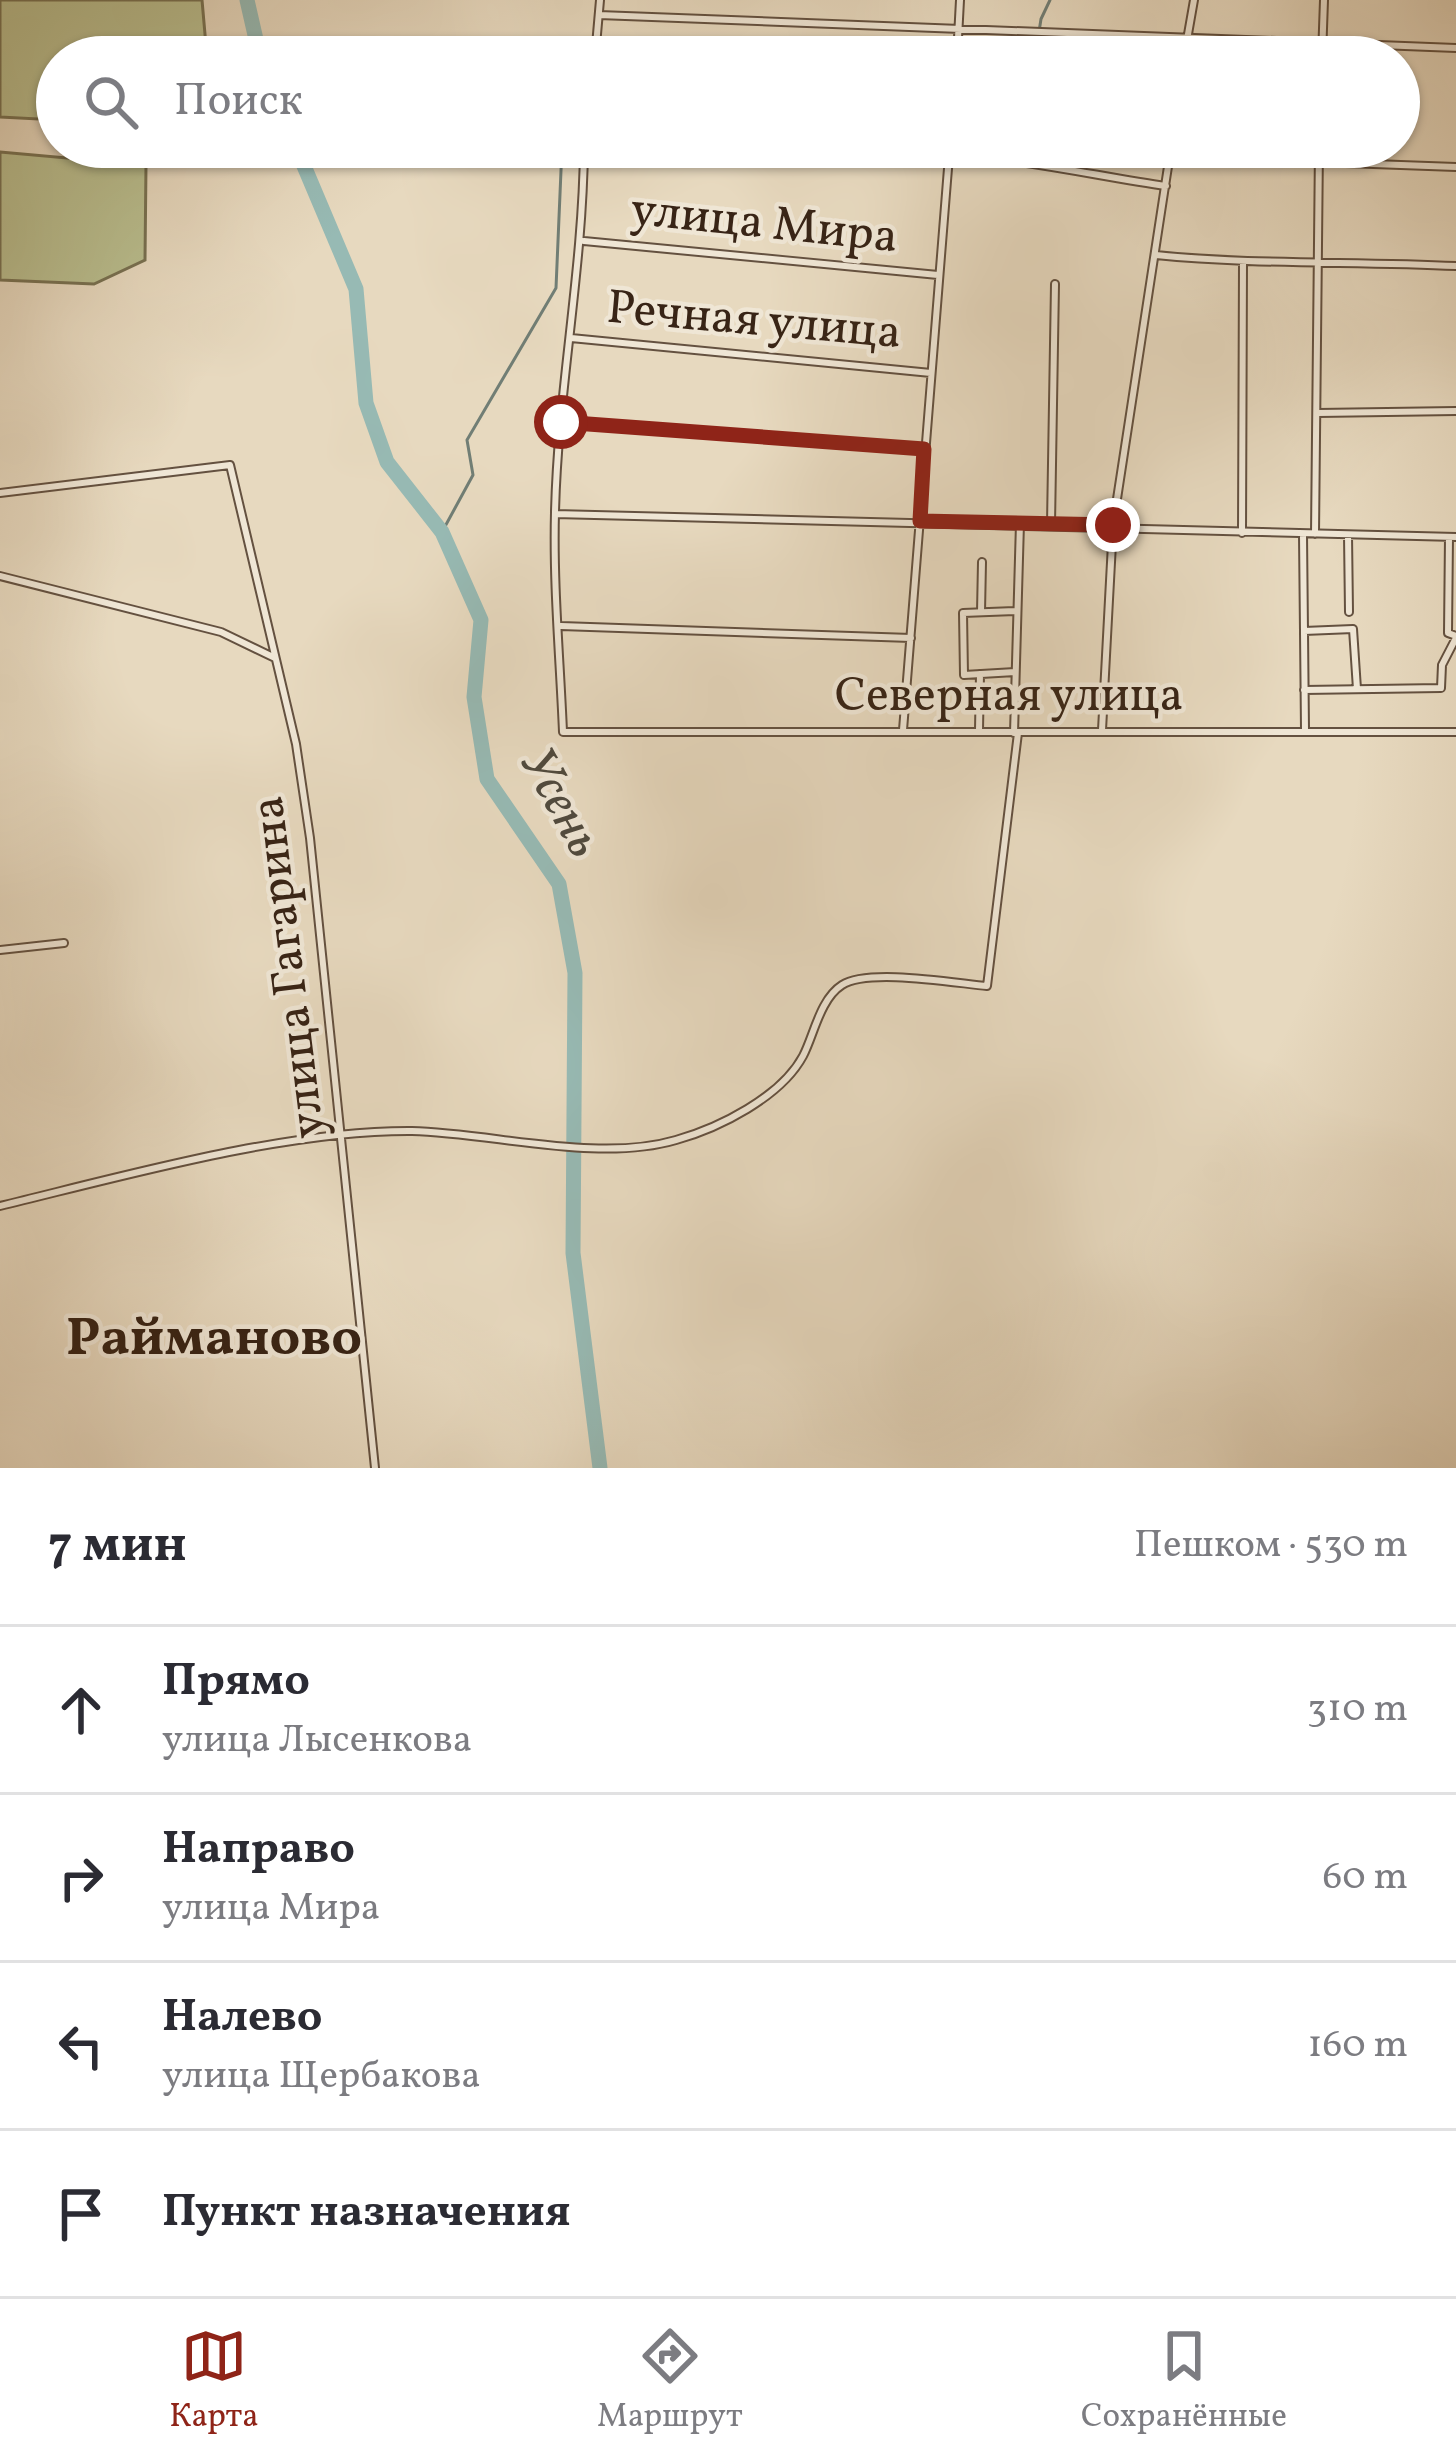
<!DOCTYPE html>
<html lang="ru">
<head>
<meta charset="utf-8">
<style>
	body { margin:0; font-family:Vollkorn,serif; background:#f2f2f3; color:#2b2b33 }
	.stop { position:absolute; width:36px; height:36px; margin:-27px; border:9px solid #8f2418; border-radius:50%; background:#fff }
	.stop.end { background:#8f2418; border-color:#fff; box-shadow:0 3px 12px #0008 }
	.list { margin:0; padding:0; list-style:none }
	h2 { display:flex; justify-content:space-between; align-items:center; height:156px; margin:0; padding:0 48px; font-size:51px }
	h2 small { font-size:39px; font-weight:400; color:#7c7c81 }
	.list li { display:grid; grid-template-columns:78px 1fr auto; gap:36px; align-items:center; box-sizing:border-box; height:168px; padding:0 48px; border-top:3px solid #e1e1e2 }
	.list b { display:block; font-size:45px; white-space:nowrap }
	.list p { margin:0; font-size:39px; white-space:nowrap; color:#7c7c81 }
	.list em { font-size:39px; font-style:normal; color:#7c7c81 }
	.icon { flex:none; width:66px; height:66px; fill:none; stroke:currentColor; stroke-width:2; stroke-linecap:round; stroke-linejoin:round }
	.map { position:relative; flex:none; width:1456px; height:1468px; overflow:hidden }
	.search { position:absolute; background:#fff; box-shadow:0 3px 9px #0004; left:36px; right:36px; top:36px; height:132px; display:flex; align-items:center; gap:30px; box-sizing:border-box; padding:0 42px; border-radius:66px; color:#7c7c81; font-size:45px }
	.sheet { height:828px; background:#fff }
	nav { display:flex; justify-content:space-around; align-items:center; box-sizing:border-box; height:168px; border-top:3px solid #e1e1e2; background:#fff; font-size:33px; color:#7c7c81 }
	nav a { display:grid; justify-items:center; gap:6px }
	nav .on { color:#8f2418 }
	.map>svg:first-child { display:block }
	.green { fill:#b9be8f; stroke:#787152; stroke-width:3 }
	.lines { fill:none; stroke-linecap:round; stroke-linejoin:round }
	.stream { stroke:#717e75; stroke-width:3 }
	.river { stroke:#97bab4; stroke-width:15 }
	.minor-casing { stroke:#645140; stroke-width:10 }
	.minor { stroke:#efe6d5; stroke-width:6 }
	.route { stroke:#8f2418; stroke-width:15 }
	.labels { text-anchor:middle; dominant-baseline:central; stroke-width:9; stroke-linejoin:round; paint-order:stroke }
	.street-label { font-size:48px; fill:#382416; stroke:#efe6d5 }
	.water-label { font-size:51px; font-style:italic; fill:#504a3e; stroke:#efe6d5 }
	.quarter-label { font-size:54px; font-weight:bold; fill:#382416; stroke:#efe6d5 }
</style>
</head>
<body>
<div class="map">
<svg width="1456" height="1468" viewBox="0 0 1456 1468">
	<rect width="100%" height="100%" fill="#e7d9bf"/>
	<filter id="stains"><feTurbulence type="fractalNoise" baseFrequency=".00167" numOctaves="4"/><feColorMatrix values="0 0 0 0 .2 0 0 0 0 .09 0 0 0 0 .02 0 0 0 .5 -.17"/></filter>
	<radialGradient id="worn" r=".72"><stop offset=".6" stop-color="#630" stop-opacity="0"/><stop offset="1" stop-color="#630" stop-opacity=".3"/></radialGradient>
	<path class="green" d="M0,0h202l5,57h-150v63l-57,-3z
		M0,152l146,13 -1,95 -51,24 -94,-4z"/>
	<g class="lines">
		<path class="stream" d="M1035,57l6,-38 9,-19
			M791,147h85
			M442,532l31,-57 -6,-35 89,-152 6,-141"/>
		<path class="river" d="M247,0l13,57
			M296,147l60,142 10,114 21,59 55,70 39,88 -7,77 13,82 72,105 16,89 -2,280 27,215"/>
		<g class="minor-casing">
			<path id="minor" d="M599,15l857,33
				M595,57l5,-57
				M957,57l3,-57
				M1184,57l10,-57
				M1322,57l2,-57
				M584,147c-1,123 -26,242 -29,365 -2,73 5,147 8,220h893
				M872,158c77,-17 212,17 294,28
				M1318,162l138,5
				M584,241l354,34
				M1156,255c100,10 200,6 300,11
				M571,338l360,35
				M1318,413l138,-2
				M563,422l361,27
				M0,493l230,-28 66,279 14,94 65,630
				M555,514l901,23
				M1051,524l4,-240
				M1242,533l1,-269
				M1315,534l4,-387
				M1303,535l2,195
				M1348,535l1,77
				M1449,537l-1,96 8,3
				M0,576l221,56 54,26
				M981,612l1,-50
				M561,626l350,12
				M1304,631l49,-2 4,60
				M1015,672l-51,3 -1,-62 52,-2
				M1304,690l137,-2 1,-23 14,-27
				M903,730l46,-574
				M979,730l1,-56
				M1102,730l11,-205 58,-378
				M1014,733l6,-210
				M0,950l64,-7
				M0,1206c124,-30 286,-76 412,-75 81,2 186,32 264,9 43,-12 105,-43 127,-84 11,-21 17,-57 39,-71 26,-17 112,-2 145,1l31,-253"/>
		</g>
		<use href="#minor" class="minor"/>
	</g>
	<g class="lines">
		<path class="route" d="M561,422l363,27 -4,72 193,4"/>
	</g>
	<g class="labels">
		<g class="street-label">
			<text transform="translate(764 225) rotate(6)">улица Мира</text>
			<text transform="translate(754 322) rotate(5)">Речная улица</text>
			<text x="1009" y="697">Северная улица</text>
			<text transform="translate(290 967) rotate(-97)">улица Гагарина</text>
		</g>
		<g class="water-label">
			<text transform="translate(559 803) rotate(61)">Усень</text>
		</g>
		<g class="quarter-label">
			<text x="214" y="1340">Райманово</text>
		</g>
	</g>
	<rect width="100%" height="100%" filter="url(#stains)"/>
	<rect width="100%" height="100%" fill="url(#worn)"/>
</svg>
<div class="stop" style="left:561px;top:422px"></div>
<div class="stop end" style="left:1113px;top:525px"></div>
<div class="search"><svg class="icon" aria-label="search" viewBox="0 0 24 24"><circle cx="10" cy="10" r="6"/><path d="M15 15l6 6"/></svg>Поиск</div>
</div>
<section class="sheet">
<h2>7 мин<small>Пешком · 530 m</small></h2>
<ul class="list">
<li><svg class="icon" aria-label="ahead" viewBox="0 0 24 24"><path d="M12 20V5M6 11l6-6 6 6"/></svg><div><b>Прямо</b><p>улица Лысенкова</p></div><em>310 m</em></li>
<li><svg class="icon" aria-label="right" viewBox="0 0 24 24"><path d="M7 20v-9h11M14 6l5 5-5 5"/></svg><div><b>Направо</b><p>улица Мира</p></div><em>60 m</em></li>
<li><svg class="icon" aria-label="left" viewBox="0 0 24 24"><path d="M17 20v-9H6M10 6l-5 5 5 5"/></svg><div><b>Налево</b><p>улица Щербакова</p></div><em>160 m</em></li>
<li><svg class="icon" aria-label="arrive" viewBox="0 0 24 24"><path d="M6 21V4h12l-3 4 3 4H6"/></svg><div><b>Пункт назначения</b></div></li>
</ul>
</section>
<nav>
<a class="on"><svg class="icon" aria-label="map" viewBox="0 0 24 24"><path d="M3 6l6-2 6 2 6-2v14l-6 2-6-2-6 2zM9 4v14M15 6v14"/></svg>Карта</a>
<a><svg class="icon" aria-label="directions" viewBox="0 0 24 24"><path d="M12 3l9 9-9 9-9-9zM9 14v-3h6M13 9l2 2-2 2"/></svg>Маршрут</a>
<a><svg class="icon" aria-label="saved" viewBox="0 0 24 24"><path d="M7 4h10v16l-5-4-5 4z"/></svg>Сохранённые</a>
</nav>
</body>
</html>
